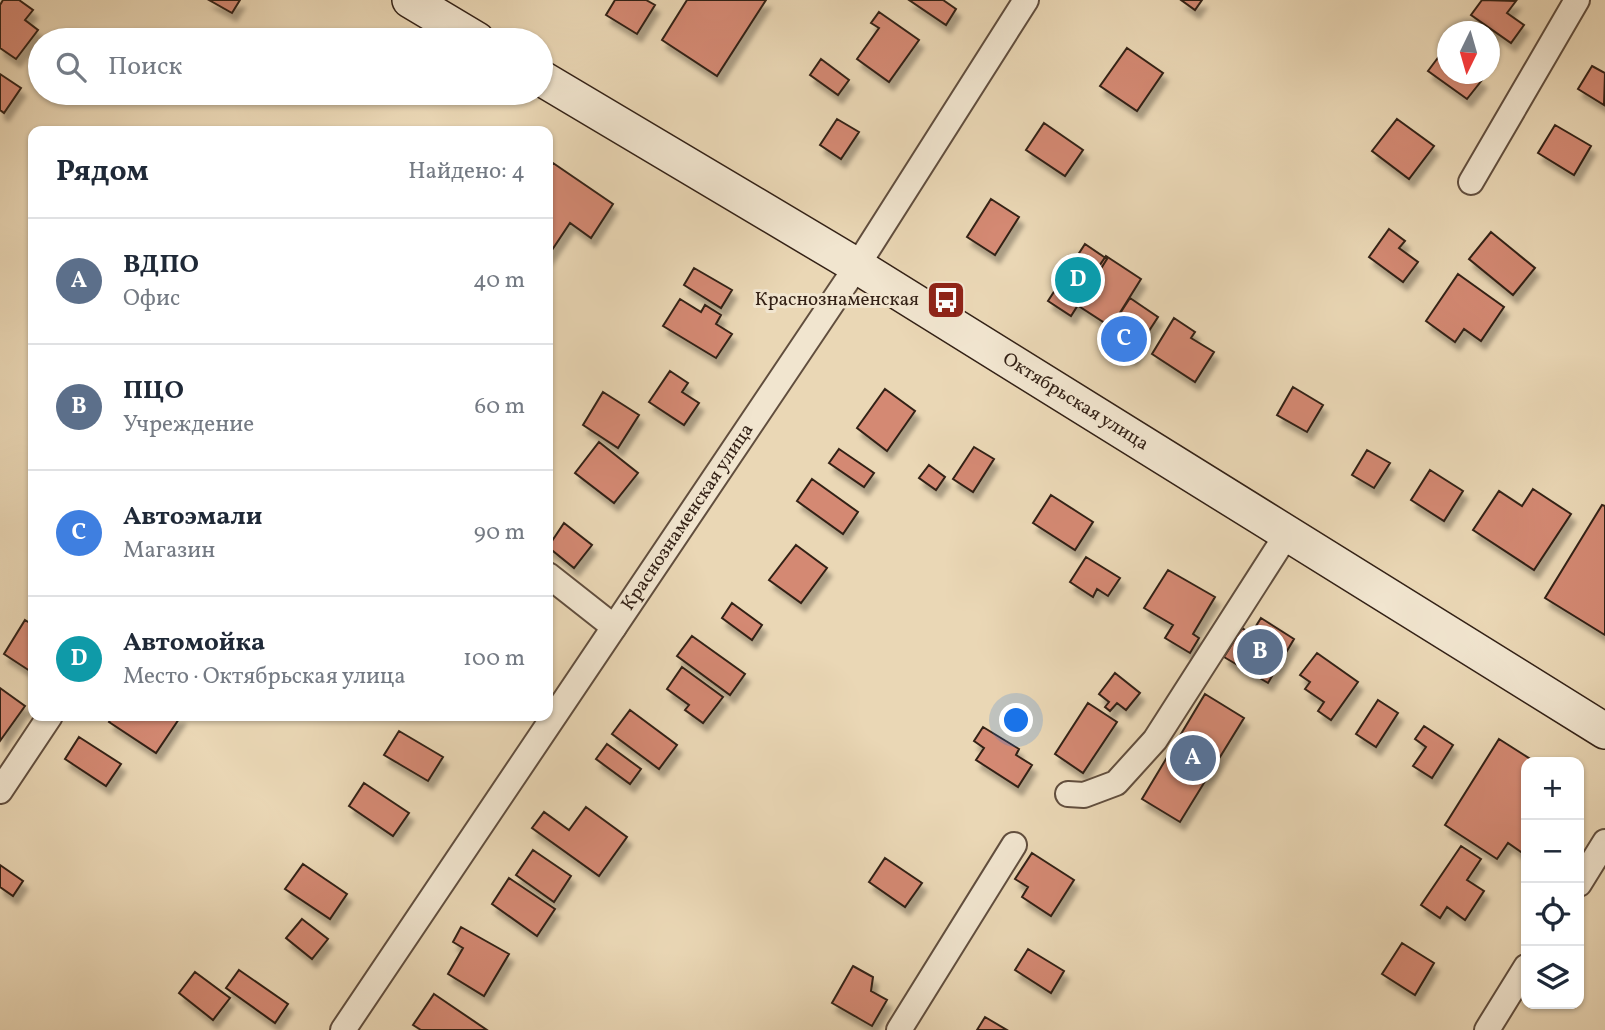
<!DOCTYPE html>
<html lang="ru">
<head>
<meta charset="utf-8">
<style>
	body { margin:0; font-family:Vollkorn,serif; background:#f6f6f7; color:#1f2937 }
	.controls { position:absolute; right:21px; bottom:21px; display:grid; overflow:hidden; border-radius:14px; box-shadow:0 2px 5px #0004 }
	.controls button { width:63px; height:63px; display:grid; place-items:center; padding:0; border:0; border-bottom:2px solid #e0e1e3; background:#fff; color:#1f2937; font:35px sans-serif }
	.compass { position:absolute; left:1437px; top:21px; width:63px; height:63px; border-radius:50%; background:#fff; box-shadow:0 2px 5px #0004; rotate:185deg }
	.you { position:absolute; left:1017px; top:721px; width:24px; height:24px; margin:-18px; border:5px solid #fff; border-radius:50%; background:#1a73e8; box-shadow:0 0 0 10px #1a73e833 }
	.badge { display:grid; place-items:center; width:46px; height:46px; border-radius:50%; background:#b45309; color:#fff; font-size:23px; font-weight:700 }
	.pin { position:absolute; translate:-50% -50%; border:4px solid #fff; box-shadow:0 2px 7px #0006 }
	.list { margin:0; padding:0; list-style:none }
	h2 { display:flex; justify-content:space-between; align-items:center; height:91px; margin:0; padding:0 28px; font-size:30px }
	h2 small { font-size:23px; font-weight:400; color:#747a83 }
	.list li { display:grid; grid-template-columns:46px 1fr auto; gap:21px; align-items:center; box-sizing:border-box; height:126px; padding:0 28px; border-top:2px solid #e0e1e3 }
	.list b { display:block; font-size:26px; white-space:nowrap }
	.list p { margin:0; font-size:23px; white-space:nowrap; color:#747a83 }
	.list em { font-size:23px; font-style:normal; color:#747a83 }
	.icon { flex:none; width:38px; height:38px; fill:none; stroke:currentColor; stroke-width:2; stroke-linecap:round; stroke-linejoin:round }
	.map { position:relative; flex:none; width:1605px; height:1030px; overflow:hidden }
	.search { position:absolute; background:#fff; box-shadow:0 2px 5px #0004; left:28px; top:28px; width:525px; height:77px; display:flex; align-items:center; gap:18px; box-sizing:border-box; padding:0 24px; border-radius:38px; color:#747a83; font-size:26px }
	.panel { position:absolute; background:#fff; box-shadow:0 2px 5px #0004; left:28px; top:126px; width:525px; height:595px; border-radius:14px }
	.map>svg:first-child { display:block }
	.building { fill:#d48973; stroke:#332116; stroke-width:2; filter:url(#shadow) }
	.lines { fill:none; stroke-linecap:round; stroke-linejoin:round }
	.minor-casing { stroke:#614e3e; stroke-width:28 }
	.secondary-casing { stroke:#332116; stroke-width:38 }
	.minor { stroke:#f1e5cf; stroke-width:24 }
	.secondary { stroke:#f1e5cf; stroke-width:35 }
	.labels { text-anchor:middle; dominant-baseline:central; stroke-width:6; stroke-linejoin:round; paint-order:stroke }
	.poi-label { font-size:19px; fill:#332116; stroke:#f1e5cf; text-anchor:end }
	.street-label { font-size:19px; fill:#332116; stroke:#f1e5cf }
</style>
</head>
<body>
<div class="map">
<svg width="1605" height="1030" viewBox="0 0 1605 1030">
	<defs>
		<filter id="shadow"><feDropShadow dx="4.5" dy="8" stdDeviation="2" flood-color="#0004"/></filter>
	</defs>
	<rect width="100%" height="100%" fill="#ead7b5"/>
	<filter id="stains"><feTurbulence type="fractalNoise" baseFrequency=".00286" numOctaves="4"/><feColorMatrix values="0 0 0 0 .2 0 0 0 0 .09 0 0 0 0 .02 0 0 0 .5 -.17"/></filter>
	<radialGradient id="worn" r=".72"><stop offset=".6" stop-color="#630" stop-opacity="0"/><stop offset="1" stop-color="#630" stop-opacity=".3"/></radialGradient>
	<path class="building" d="M3,0h16l14,10 -8,10 13,10 -22,29 -16,-11v-43z
		M209,0h31l-8,13z
		M615,0h31l9,5 -18,29 -31,-19z
		M687,0h79l-49,76 -55,-36z
		M909,0h34l13,9 -10,16z
		M1181,0h21l-7,10z
		M1482,0l34,1 -9,12 17,12 -13,18 -40,-28z
		M879,12l40,28 -30,42 -32,-23 22,-31 -8,-5z
		M1127,48l36,25 -26,38 -37,-25z
		M1443,51l5,3v20h25l9,6 -15,19 -39,-28z
		M821,59l28,21 -11,15 -28,-20z
		M1592,66l13,7 -1,32 -26,-16z
		M0,74l21,14 -17,25 -4,-3z
		M837,119l22,13 -18,27 -21,-14z
		M1397,119l37,27 -25,33 -37,-28z
		M1044,123l39,27 -18,26 -39,-26z
		M1555,125l36,21 -17,29 -36,-22z
		M553,163l60,41 -22,34 -21,-15 -22,33v-85z
		M991,199l28,18 -24,38 -28,-18z
		M1389,229l16,12 -6,7 19,14 -15,20 -34,-25z
		M1491,232l44,36 -22,27 -44,-36z
		M1085,244l22,15 -36,57 -23,-15z
		M1106,256l35,23 -30,48 -37,-24z
		M694,268l38,22 -11,18 -37,-23z
		M1458,274l46,33 -23,34 -17,-12 -9,13 -29,-21z
		M1130,298l28,19 -26,40 -28,-19z
		M680,299l21,13 4,-7 16,10 -5,9 16,10 -16,24 -53,-32z
		M1174,318l21,14 -4,6 23,14 -19,30 -43,-28z
		M670,371l18,12 -6,9 17,11 -15,22 -35,-23z
		M1293,387l30,18 -16,27 -30,-17z
		M885,389l30,22 -28,40 -30,-23z
		M603,392l36,23 -21,33 -35,-23z
		M599,442l39,31 -24,30 -39,-30z
		M974,447l20,12 -21,33 -20,-13z
		M839,449l35,24 -10,14 -35,-24z
		M1367,450l23,13 -16,25 -22,-13z
		M929,465l16,12 -9,13 -17,-12z
		M1430,470l33,21 -19,30 -33,-21z
		M812,479l46,33 -15,22 -46,-33z
		M1533,489l38,25 -37,56 -61,-40 26,-39 23,15z
		M1051,495l42,27 -18,28 -42,-27z
		M1602,505l3,1v129l-60,-37z
		M564,523l28,22 -18,23 -26,-21z
		M796,545l31,23 -26,35 -32,-23z
		M1086,557l34,21 -12,18 -11,-7 -4,8 -23,-15z
		M1168,570l47,27 -22,37 6,4 -9,15 -25,-15 8,-13 -29,-17z
		M732,603l30,22 -10,15 -30,-22z
		M1261,618l33,21 -26,44 -44,-26 18,-29 9,6z
		M25,620l8,5v48l-29,-19z
		M692,636l53,38 -15,21 -53,-39z
		M1317,653l41,29 -27,38 -13,-9 6,-9 -19,-13 5,-7 -10,-7z
		M682,667l41,30 -20,26 -18,-13 4,-5 -22,-16z
		M1115,673l25,20 -14,17 -9,-7 -7,8 -5,-4 4,-5 -10,-8z
		M0,688l25,18 -25,35z
		M1205,694l39,24 -64,104 -38,-23z
		M1378,700l20,13 -22,34 -20,-13z
		M1088,703l29,19 -34,51 -28,-19z
		M630,710l47,35 -18,24 -47,-35z
		M113,716h68l-25,37 -47,-31z
		M1424,726l29,19 -21,33 -19,-12 13,-19 -11,-8z
		M983,727l36,22 -3,6 16,10 -14,22 -42,-27 8,-12 -10,-7z
		M399,731l44,26 -15,24 -44,-26z
		M79,737l42,27 -15,22 -41,-27z
		M1499,739l36,23h-9v88l-2,4 -16,-11 -11,16 -52,-34z
		M607,744l34,25 -11,15 -34,-25z
		M364,783l45,30 -16,23 -44,-30z
		M586,807l41,30 -28,39 -67,-48 12,-16 25,18z
		M1461,846l20,13 -14,21 17,11 -19,29 -18,-13 -7,11 -19,-13z
		M533,850l38,26 -17,26 -38,-27z
		M1032,853l42,27 -23,36 -29,-19 6,-10 -13,-8z
		M885,858l37,25 -17,24 -36,-25z
		M303,864l44,30 -17,25 -45,-30z
		M0,865l23,16 -10,15 -13,-9z
		M509,878l46,31 -18,27 -45,-32z
		M302,919l26,20 -16,20 -26,-21z
		M461,927l48,27 -25,42 -36,-22 15,-26 -10,-6z
		M1402,943l32,20 -19,32 -33,-21z
		M1028,949l36,22 -13,22 -36,-23z
		M853,966l20,11 -2,14 16,9 -15,26 -40,-23z
		M239,970l49,34 -13,19 -49,-35z
		M195,972l35,26 -17,22 -34,-27z
		M434,994l53,36h-66l-8,-5z
		M985,1017l22,13h-30z"/>
	<g class="lines">
		<g class="minor-casing">
			<g id="minor">
				<path d="M1471,182l106,-182"/>
				<path d="M548,575l66,52"/>
				<path d="M0,791l50,-75"/>
				<path d="M1068,794l16,1 32,-12 39,-43 132,-206"/>
				<path d="M1579,884l26,-42"/>
				<path id="s1" d="M343,1030l514,-764 169,-266"/>
				<path d="M899,1030l115,-185"/>
				<path d="M1487,1030l39,-63"/>
			</g>
		</g>
		<g class="secondary-casing">
			<g id="secondary">
				<path d="M410,0l67,40"/>
				<path id="s2" d="M541,78l316,188 748,465"/>
			</g>
		</g>
		<use href="#minor" class="minor"/>
		<use href="#secondary" class="secondary"/>
	</g>
	<defs>
		<g id="bus-square" transform="scale(2.0125)"><rect x="-9" y="-9" width="18" height="18" rx="4" fill="#8f2418" stroke="#f1e5cf"/><path d="M-5-6H5V4H4V6H2V4H-2V6H-4V4H-5ZM-3.5-4V0h7V-4ZM-3.5 1.2v1.5H-2V1.2ZM2 1.2v1.5H3.5V1.2Z" fill="#fff"/></g>
	</defs>
	<g fill-rule="evenodd">
		<use href="#bus-square" x="946" y="300"/>
	</g>
	<g class="labels">
		<g class="poi-label">
			<text x="919" y="300">Краснознаменская</text>
		</g>
		<g class="street-label">
			<text stroke="none"><textPath href="#s2" startOffset="625">Октябрьская улица</textPath></text>
			<text stroke="none"><textPath href="#s1" startOffset="618">Краснознаменская улица</textPath></text>
		</g>
	</g>
	<rect width="100%" height="100%" filter="url(#stains)"/>
	<rect width="100%" height="100%" fill="url(#worn)"/>
</svg>
<div class="controls">
<button>+</button>
<button>−</button>
<button><svg class="icon" aria-label="locate" viewBox="0 0 24 24"><circle cx="12" cy="12" r="6"/><path d="M12 2v4M12 18v4M2 12h4M18 12h4"/></svg></button>
<button><svg class="icon" aria-label="layers" viewBox="0 0 24 24"><path d="M12 4l9 5-9 5-9-5zM3 14l9 5 9-5"/></svg></button>
</div>
<svg class="compass" viewBox="-18 -18 36 36"><path d="M0-13l5 13h-10z" fill="#e53935"/><path d="M0 13l5-13h-10z" fill="#747a83"/></svg>
<div class="you"></div>
<div class="pin badge" style="left:1193px;top:758px;background:#5c6f8a">A</div>
<div class="pin badge" style="left:1260px;top:652px;background:#5c6f8a">B</div>
<div class="pin badge" style="left:1124px;top:339px;background:#3f7fe0">C</div>
<div class="pin badge" style="left:1078px;top:280px;background:#0f9aa8">D</div>
<div class="search"><svg class="icon" aria-label="search" viewBox="0 0 24 24"><circle cx="10" cy="10" r="6"/><path d="M15 15l6 6"/></svg>Поиск</div>
<section class="panel">
<h2>Рядом<small>Найдено: 4</small></h2>
<ul class="list">
<li><span class="badge" style="background:#5c6f8a">A</span><div><b>ВДПО</b><p>Офис</p></div><em>40 m</em></li>
<li><span class="badge" style="background:#5c6f8a">B</span><div><b>ПЦО</b><p>Учреждение</p></div><em>60 m</em></li>
<li><span class="badge" style="background:#3f7fe0">C</span><div><b>Автоэмали</b><p>Магазин</p></div><em>90 m</em></li>
<li><span class="badge" style="background:#0f9aa8">D</span><div><b>Автомойка</b><p>Место · Октябрьская улица</p></div><em>100 m</em></li>
</ul>
</section>
</div>
</body>
</html>
